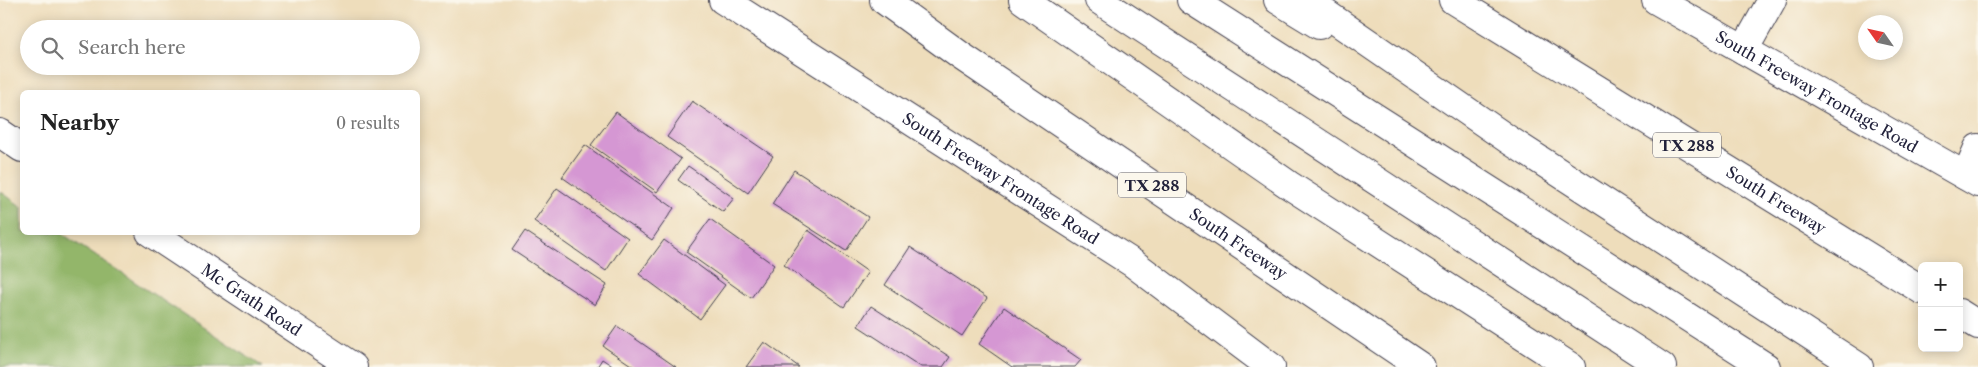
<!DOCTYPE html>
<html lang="en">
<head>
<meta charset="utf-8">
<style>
	body { margin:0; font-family:"Libre Caslon Text",serif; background:#f6f6f6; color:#222 }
	.controls { position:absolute; right:15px; bottom:15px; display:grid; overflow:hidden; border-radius:8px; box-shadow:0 2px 12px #0003 }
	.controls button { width:45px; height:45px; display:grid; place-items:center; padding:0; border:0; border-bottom:1px solid #e0e0e0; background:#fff; color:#222; font:25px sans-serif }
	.compass { position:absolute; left:1858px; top:15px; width:45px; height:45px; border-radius:50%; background:#fff; box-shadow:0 2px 12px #0003; rotate:304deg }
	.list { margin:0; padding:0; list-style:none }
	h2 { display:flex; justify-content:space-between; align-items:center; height:65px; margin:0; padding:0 20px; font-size:21px }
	h2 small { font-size:16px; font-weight:400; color:#767676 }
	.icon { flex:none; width:28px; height:28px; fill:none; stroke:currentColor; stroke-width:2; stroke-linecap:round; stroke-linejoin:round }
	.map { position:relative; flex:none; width:1978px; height:367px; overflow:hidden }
	.search { position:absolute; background:#fff; box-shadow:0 2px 12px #0003; left:20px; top:20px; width:400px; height:55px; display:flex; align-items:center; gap:12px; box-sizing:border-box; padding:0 18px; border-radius:28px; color:#767676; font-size:19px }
	.panel { position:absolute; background:#fff; box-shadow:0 2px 12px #0003; left:20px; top:90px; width:400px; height:145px; border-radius:8px }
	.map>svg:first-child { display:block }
	.forest { fill:#93b66b; stroke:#5a6c53 }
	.building { fill:#d597d3 }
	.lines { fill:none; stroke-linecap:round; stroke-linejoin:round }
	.minor-casing { stroke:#413e4e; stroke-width:30 }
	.major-casing { stroke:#413e4e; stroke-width:30 }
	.highway-casing { stroke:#413e4e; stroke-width:30 }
	.minor { stroke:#fff; stroke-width:28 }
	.major { stroke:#fff; stroke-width:28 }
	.highway { stroke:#fff; stroke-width:28 }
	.labels { text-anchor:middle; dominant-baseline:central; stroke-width:4.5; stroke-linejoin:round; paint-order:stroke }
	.shield { fill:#fbf7ec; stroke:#636270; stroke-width:1 }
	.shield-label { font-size:15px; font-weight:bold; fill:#22223b }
	.street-label { font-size:16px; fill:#22223b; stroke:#fbf7ec }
</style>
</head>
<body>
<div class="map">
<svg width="1978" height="367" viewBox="0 0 1978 367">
	<rect width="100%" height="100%" fill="#fbf7ec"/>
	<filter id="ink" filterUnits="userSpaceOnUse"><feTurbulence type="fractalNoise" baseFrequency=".02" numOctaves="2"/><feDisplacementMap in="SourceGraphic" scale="10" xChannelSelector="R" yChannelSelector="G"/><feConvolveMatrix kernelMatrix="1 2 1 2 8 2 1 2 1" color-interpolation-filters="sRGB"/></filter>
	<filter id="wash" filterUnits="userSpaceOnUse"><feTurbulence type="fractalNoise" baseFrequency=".0096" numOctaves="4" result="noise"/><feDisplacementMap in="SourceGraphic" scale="20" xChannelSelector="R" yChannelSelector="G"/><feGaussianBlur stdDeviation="1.12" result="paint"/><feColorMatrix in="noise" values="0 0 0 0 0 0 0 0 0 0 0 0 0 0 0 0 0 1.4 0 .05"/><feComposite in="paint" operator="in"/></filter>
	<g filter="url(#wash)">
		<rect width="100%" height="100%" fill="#edb"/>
		<path class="forest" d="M0,191l22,16v25l39,1 202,134h-263z"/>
		<g id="blocks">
			<path class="building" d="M692,101l81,55 -25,37 -81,-56z
				M616,112l65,47 -24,33 -66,-47z
				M585,145l89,63 -22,32 -90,-63z
				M688,166l46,32 -11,14 -45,-32z
				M794,170l74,47 -22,34 -74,-47z
				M557,188l71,50 -22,33 -72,-50z
				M710,219l64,46 -23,33 -65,-46z
				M808,230l60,42 -24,35 -60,-42z
				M525,231l82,54 -12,20 -83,-55z
				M664,240l61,45 -25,34 -61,-45z
				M910,247l77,51 -25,38 -77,-51z
				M871,306l79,51 -7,10h-22l-63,-41z
				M1004,307l77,53 -6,7h-63l-33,-23z
				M617,326l59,41h-42l-31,-21z
				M764,342l35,25h-53z
				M602,359l12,8h-17z"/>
		</g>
	</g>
	<g filter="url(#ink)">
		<use href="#blocks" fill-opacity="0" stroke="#413e4e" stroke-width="1"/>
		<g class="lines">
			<g class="minor-casing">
				<g id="minor">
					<path d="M1744,50l28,-50"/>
					<path d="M0,133l22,15"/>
					<path d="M1966,176l12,-28"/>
					<path id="s1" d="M150,232l203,135"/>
				</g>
			</g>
			<g class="major-casing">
				<g id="major">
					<path id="s2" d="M723,0l411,264 137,103"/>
					<path id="s3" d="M1656,0l322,183"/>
				</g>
			</g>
			<g class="highway-casing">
				<g id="highway">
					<path id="s4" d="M884,0l77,56 460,311"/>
					<path d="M1023,0l266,185 282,182"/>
					<path d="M1099,0l563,367"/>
					<path d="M1191,0l575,367"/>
					<path d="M1278,0l41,25"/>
					<path d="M1306,0l203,140 350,227"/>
					<path id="s5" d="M1453,0l469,290"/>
					<path d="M1959,313l19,12"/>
				</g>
			</g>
			<use href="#minor" class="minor"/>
			<use href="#major" class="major"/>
			<use href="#highway" class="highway"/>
		</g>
	</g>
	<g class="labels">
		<g class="shield">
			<rect x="1653" y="132.5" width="68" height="25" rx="4"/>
			<rect x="1118" y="172.5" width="68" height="25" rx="4"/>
		</g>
		<g class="shield-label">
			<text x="1687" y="145">TX 288</text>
			<text x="1152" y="185">TX 288</text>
		</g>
		<g class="street-label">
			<text stroke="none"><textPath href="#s3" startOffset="185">South Freeway Frontage Road</textPath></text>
			<text stroke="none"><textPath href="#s2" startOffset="330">South Freeway Frontage Road</textPath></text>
			<text stroke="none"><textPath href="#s5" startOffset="380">South Freeway</textPath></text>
			<text stroke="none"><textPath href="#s4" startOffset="430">South Freeway</textPath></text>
			<text stroke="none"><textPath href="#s1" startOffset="122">Mc Grath Road</textPath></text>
		</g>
	</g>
</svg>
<div class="controls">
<button>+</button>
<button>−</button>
</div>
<svg class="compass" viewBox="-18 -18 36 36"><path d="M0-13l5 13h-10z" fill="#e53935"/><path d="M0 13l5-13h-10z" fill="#767676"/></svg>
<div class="search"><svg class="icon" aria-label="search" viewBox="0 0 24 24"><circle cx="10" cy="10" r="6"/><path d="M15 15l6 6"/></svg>Search here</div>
<section class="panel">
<h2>Nearby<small>0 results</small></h2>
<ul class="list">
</ul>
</section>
</div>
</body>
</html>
